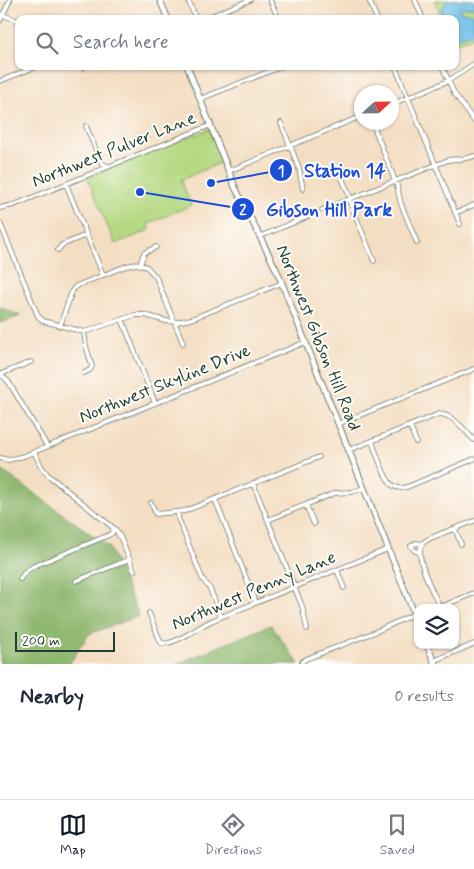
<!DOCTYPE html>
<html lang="en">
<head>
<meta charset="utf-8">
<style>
	body { margin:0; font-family:Mynerve,sans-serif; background:#f2f2f3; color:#1f2937 }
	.controls { position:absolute; right:15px; bottom:15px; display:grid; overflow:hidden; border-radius:10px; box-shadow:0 1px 4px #0004 }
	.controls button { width:45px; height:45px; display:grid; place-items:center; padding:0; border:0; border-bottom:1px solid #e0e1e3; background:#fff; color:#1f2937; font:25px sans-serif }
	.compass { position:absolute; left:354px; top:85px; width:45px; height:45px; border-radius:50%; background:#fff; box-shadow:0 1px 4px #0004; rotate:68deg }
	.scale { position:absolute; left:15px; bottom:12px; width:100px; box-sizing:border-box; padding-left:5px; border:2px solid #1f3d34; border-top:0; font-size:14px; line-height:18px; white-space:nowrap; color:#1f3d34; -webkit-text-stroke:4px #fdfcf7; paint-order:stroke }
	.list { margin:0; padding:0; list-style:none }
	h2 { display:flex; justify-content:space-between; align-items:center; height:65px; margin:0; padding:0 20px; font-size:21px }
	h2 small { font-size:16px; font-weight:400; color:#747a83 }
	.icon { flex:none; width:28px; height:28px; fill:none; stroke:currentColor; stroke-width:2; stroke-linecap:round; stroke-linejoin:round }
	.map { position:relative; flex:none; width:474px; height:664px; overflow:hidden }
	.search { position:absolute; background:#fff; box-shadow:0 1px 4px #0004; left:15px; right:15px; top:15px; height:55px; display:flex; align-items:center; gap:12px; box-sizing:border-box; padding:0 18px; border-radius:10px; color:#747a83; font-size:19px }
	.sheet { height:135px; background:#fff }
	nav { display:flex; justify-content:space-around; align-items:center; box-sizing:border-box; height:70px; border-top:1px solid #e0e1e3; background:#fff; font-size:14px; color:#747a83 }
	nav a { display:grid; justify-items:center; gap:2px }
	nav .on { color:#111827 }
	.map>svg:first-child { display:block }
	.green { fill:#b4d881; stroke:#6a8a5a }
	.forest { fill:#8fb86f; stroke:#577a52 }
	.water { fill:#6abce6; stroke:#447c8d }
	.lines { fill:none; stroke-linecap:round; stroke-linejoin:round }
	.stream { stroke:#6abce6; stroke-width:1 }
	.minor-casing { stroke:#6a7566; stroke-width:5.5 }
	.major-casing { stroke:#6a7566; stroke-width:7 }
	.minor { stroke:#fff; stroke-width:4 }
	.major { stroke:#fff; stroke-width:5 }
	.labels { text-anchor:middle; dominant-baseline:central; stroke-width:4; stroke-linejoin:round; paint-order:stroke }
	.street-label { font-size:18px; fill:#1f3d34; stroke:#fdfcf7 }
	.leader { fill:none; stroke:#1d4ed8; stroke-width:2 }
	.callout-dot { fill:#1d4ed8; stroke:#fdfcf7; stroke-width:2 }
	.mark-label { font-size:15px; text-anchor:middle; font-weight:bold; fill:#fff }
	.callout-label { font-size:19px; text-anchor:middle; font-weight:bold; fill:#1d4ed8; stroke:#fdfcf7; stroke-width:4; stroke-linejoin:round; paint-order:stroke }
</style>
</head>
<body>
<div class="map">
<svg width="474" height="664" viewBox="0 0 474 664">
	<rect width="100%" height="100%" fill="#fdfcf7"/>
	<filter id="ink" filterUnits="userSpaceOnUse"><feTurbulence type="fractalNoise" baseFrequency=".02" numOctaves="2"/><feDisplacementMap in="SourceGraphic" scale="10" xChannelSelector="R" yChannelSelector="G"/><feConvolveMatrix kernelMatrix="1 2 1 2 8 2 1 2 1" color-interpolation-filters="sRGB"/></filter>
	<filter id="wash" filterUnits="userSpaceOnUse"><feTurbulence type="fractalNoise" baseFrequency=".0096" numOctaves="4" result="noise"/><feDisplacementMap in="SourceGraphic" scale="20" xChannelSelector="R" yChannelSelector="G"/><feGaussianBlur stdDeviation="1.12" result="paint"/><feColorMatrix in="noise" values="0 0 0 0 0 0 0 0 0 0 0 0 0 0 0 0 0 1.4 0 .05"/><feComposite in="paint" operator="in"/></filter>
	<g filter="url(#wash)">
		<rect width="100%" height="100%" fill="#f4dec3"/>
		<path class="green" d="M434,0h40v36l-19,8v-25h-13z
			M209,129l13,33 -41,18 10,25 -43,19 2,6 -35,14 -28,-67z"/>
		<path class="forest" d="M0,307l20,9 -20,7z
			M0,469l109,78 30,69 -50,18 -20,30h-69z
			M271,625l28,39h-122z"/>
		<path class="water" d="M447,0h27v7l-12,1 -3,3 1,1 14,2v19l-19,5v-19h-5l-1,-3 -6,-2 -2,-4z"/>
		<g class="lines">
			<path class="stream" d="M291,351l8,-3
				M282,354l4,-1
				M240,371l37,-15
				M212,382l22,-9
				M187,392l20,-8
				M174,398l8,-3
				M158,404l10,-4
				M122,419l26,-11
				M107,425l12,-5
				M86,434l16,-7"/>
		</g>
	</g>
	<g filter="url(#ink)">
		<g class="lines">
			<g class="minor-casing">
				<path id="minor" d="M188,0l8,19
					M270,0l6,13
					M369,0l8,19
					M415,0l8,19
					M0,14l19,7
					M203,19l47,-19
					M0,21l10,-21
					M82,66l1,2
					M395,66l65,158
					M442,66l12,27 20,28
					M0,81l38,-15
					M200,99l83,-33
					M392,104l56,-23 26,-17
					M372,122l25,64 4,18 16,39
					M281,123l18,45 4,21
					M86,126l15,36 7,5
					M338,169l13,30
					M229,171l133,-55
					M66,184l37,91
					M349,200l25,61
					M0,208l14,-3 197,-80
					M322,210l126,-50c9,-2 17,0 26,-4
					M455,213l19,-8
					M0,223l38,93 5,5 8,2 33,9 51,-17h10l21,6 11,1 14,-3 91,-36
					M261,236l46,-19
					M58,250l4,-5 24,-10
					M140,265l4,-12 12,-6
					M122,319l33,84
					M60,326l12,-35 4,-5 50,-20 11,-2 10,3 9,10 27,66
					M84,373l6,-3 2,-4 -6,-20 -2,-14
					M0,374l8,7 39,65
					M1,374l30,-12
					M338,424l136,-55
					M410,426l6,16
					M372,441c4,11 12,37 20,44 5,4 10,3 15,2l67,-28
					M349,450l90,-36c15,1 25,16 35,26
					M34,452l7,14 7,9 68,55 5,9 13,32
					M0,458l8,2 16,-4 282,-114
					M253,483l49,123 5,23
					M215,499l41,104
					M151,503l5,11 29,-3 134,-54
					M306,505l8,19
					M178,512v6l24,60 8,11 11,28
					M268,520l67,-27 17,-1 12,-4
					M455,529l6,15
					M419,552l-4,-1 -4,-5 5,-3 6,1
					M337,570l7,18
					M20,579l5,-7 9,-6 75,-31 3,-2 2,-5
					M76,581l54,-22
					M440,607c-6,-13 -29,-54 -16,-65 7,-6 39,-16 50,-21
					M438,608l36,-15
					M149,613l12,30c11,4 39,-17 50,-22l177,-72
					M433,661l41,-17
					M302,662l4,-3 69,-27 39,-18"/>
			</g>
			<g class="major-casing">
				<path id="major" d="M160,0l8,19
					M187,66l48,121 42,84 141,352
					M427,645l8,19"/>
			</g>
			<use href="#minor" class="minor"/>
			<use href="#major" class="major"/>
		</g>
	</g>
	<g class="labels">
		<g class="street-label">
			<text transform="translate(114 150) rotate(-22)">Northwest Pulver Lane</text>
			<text transform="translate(318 338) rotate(68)">Northwest Gibson Hill Road</text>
			<text transform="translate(165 384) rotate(-22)">Northwest Skyline Drive</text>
			<text transform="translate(254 591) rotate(-23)">Northwest Penny Lane</text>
		</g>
	</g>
	<path class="leader" d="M211 183L281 170M140 192L243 209"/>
	<g class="callout-dot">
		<circle cx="211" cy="183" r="5"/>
		<circle cx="140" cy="192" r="5"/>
		<circle cx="281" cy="170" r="12"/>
		<circle cx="243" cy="209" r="12"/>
	</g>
	<g class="mark-label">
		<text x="281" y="176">1</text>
		<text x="243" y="215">2</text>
	</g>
	<g class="callout-label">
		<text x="345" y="177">Station 14</text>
		<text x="329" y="216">Gibson Hill Park</text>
	</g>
</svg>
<div class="controls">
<button><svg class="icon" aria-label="layers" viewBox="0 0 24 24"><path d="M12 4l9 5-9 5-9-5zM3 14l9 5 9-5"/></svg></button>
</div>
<svg class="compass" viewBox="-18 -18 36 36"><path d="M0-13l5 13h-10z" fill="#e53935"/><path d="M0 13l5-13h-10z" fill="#747a83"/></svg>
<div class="scale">200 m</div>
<div class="search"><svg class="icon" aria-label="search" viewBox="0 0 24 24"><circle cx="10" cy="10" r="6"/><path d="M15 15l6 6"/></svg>Search here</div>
</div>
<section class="sheet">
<h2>Nearby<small>0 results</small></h2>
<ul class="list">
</ul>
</section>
<nav>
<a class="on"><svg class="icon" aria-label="map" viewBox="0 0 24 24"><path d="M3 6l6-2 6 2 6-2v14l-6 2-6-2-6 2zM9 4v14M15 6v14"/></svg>Map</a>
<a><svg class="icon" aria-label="directions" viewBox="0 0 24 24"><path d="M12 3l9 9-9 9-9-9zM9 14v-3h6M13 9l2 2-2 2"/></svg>Directions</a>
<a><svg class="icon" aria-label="saved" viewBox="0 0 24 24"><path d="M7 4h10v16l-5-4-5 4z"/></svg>Saved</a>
</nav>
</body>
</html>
